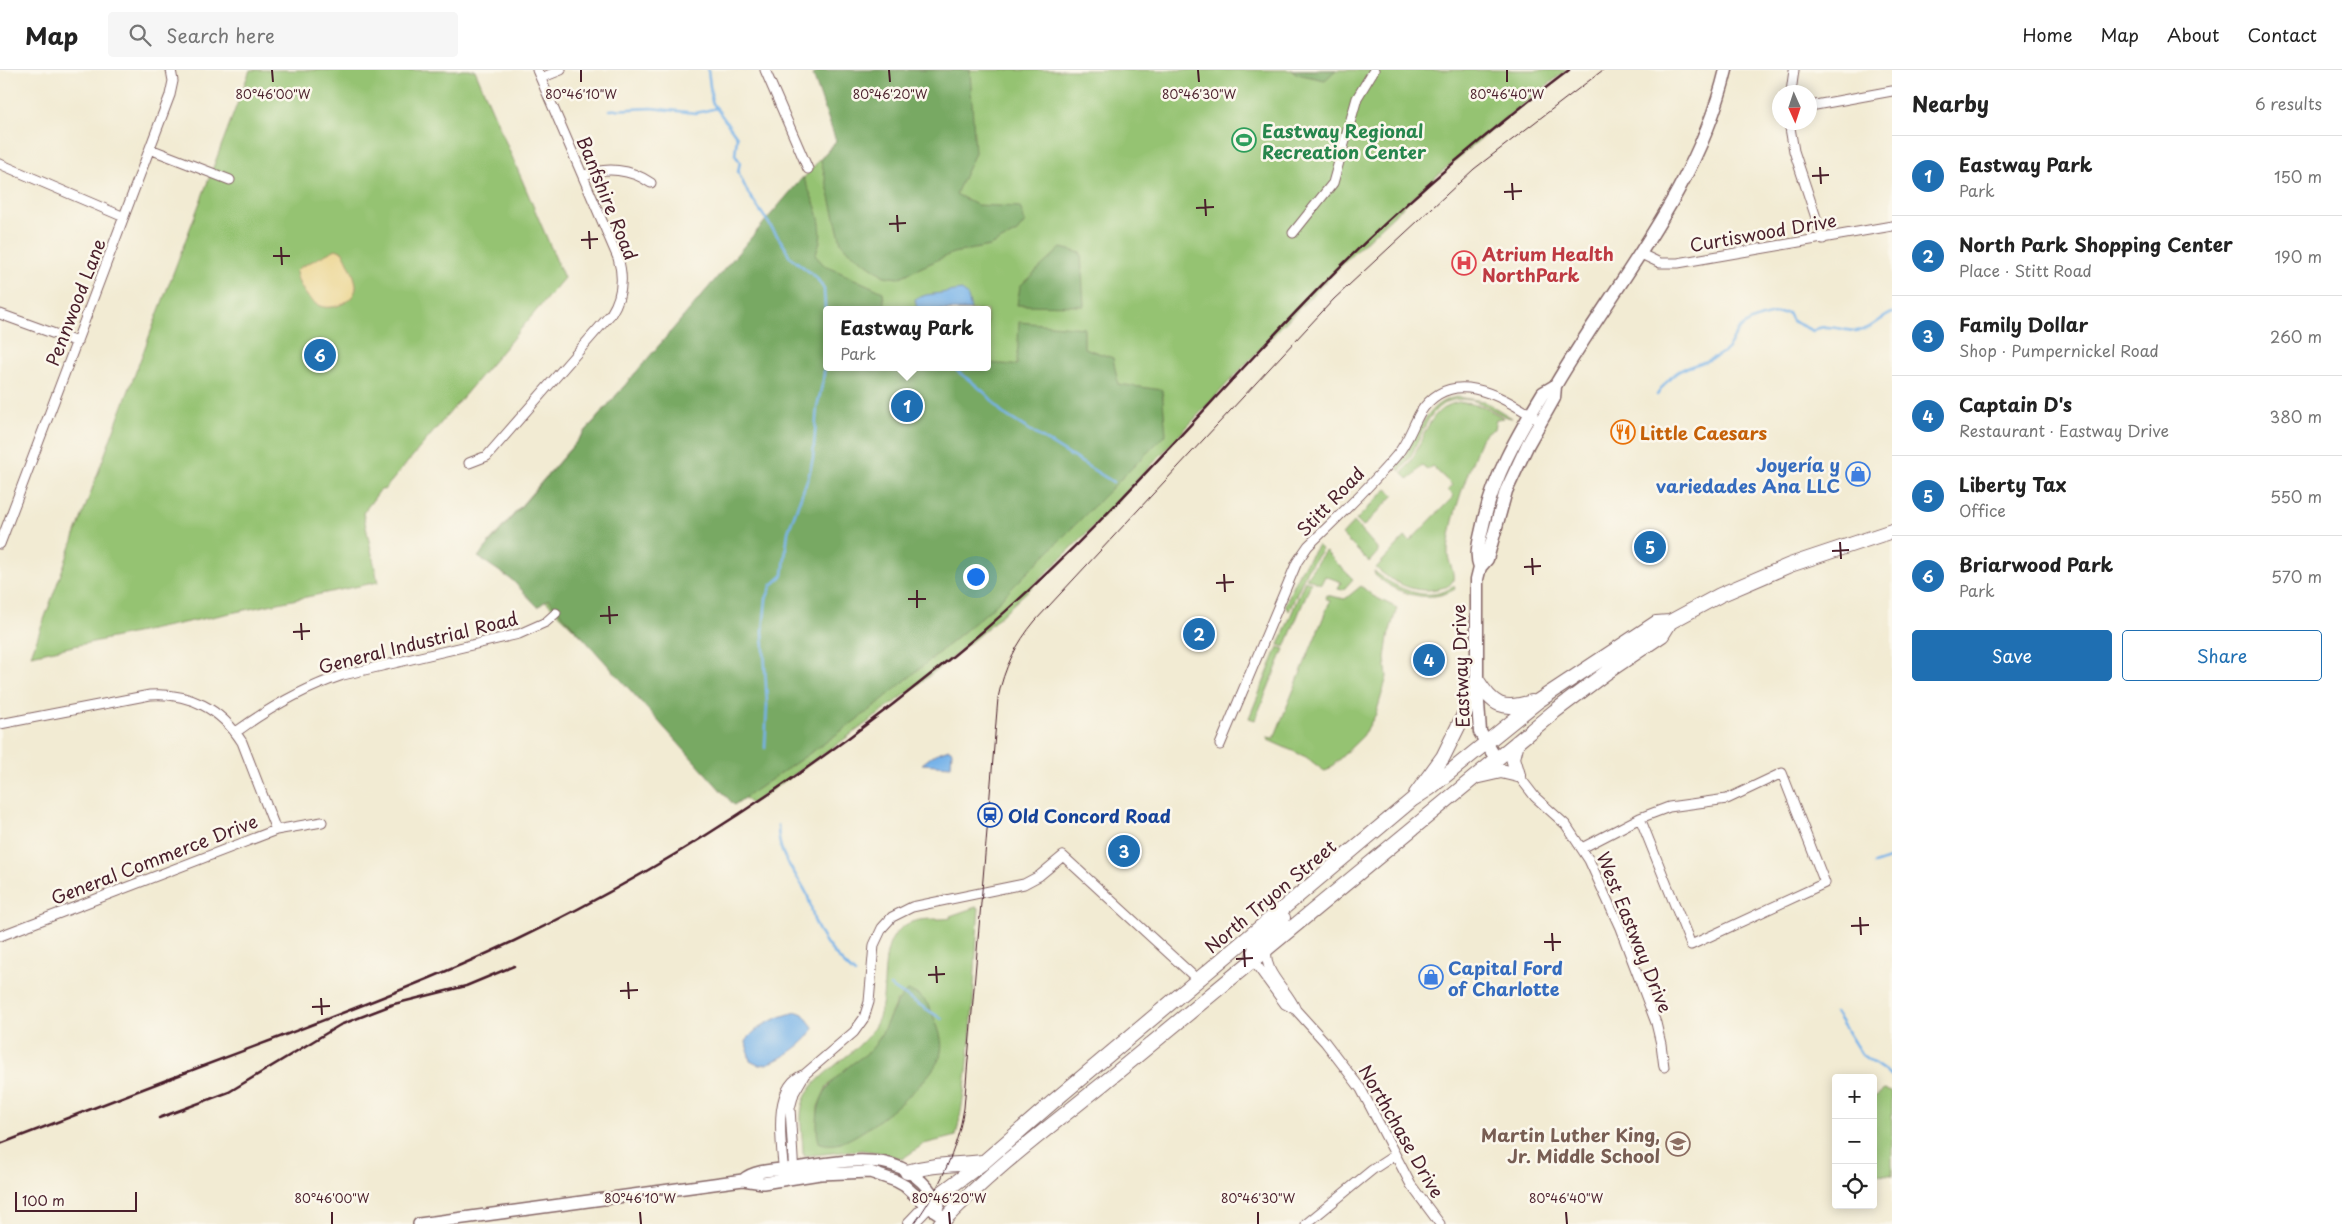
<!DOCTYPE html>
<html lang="en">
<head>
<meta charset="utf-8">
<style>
	body { margin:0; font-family:"Playpen Sans",sans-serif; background:#f6f6f6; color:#222 }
	.controls { position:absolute; right:15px; bottom:15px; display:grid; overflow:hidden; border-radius:5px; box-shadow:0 2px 12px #0003 }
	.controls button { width:45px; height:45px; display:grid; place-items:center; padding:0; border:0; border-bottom:1px solid #e0e0e0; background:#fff; color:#222; font:25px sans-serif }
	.compass { position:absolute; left:1772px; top:15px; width:45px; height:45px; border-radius:50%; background:#fff; box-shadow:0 2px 12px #0003; rotate:177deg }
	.scale { position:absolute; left:15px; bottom:12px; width:122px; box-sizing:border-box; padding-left:5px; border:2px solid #4a1f2b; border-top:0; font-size:14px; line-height:18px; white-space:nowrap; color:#4a1f2b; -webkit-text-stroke:4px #fbf7ec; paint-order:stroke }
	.you { position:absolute; left:975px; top:506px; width:18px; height:18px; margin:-12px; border:4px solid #fff; border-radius:50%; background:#1a73e8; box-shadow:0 0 0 8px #1a73e833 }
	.badge { display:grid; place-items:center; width:32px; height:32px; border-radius:50%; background:#1f6fb2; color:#fff; font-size:16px; font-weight:700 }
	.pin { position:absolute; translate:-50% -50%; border:2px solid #fff; box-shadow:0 1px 5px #0006 }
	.popup { position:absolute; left:823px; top:236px; width:168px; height:65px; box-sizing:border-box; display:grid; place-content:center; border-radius:5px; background:#fff; filter:drop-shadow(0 1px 4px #0005); font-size:16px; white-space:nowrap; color:#767676 }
	.popup b { font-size:19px; color:#222 }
	.popup::after { content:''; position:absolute; left:50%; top:100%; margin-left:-10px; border:10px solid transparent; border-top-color:#fff }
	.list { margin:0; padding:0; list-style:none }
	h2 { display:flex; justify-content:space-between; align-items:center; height:65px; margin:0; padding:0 20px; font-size:21px }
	h2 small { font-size:16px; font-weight:400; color:#767676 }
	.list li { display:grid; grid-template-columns:32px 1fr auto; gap:15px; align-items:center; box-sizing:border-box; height:80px; padding:0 20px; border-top:1px solid #e0e0e0 }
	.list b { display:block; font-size:19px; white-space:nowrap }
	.list p { margin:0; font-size:16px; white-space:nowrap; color:#767676 }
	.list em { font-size:16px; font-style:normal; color:#767676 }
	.actions { display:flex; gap:10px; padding:15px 20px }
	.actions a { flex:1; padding:11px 0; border:1px solid #1f6fb2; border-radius:5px; text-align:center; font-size:18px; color:#1f6fb2 }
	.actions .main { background:#1f6fb2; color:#fff }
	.icon { flex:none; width:28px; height:28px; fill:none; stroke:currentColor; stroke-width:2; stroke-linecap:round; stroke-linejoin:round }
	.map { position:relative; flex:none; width:1892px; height:1154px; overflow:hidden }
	header { display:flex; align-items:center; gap:30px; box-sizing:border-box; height:70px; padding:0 25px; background:#fff; border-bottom:1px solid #e0e0e0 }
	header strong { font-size:24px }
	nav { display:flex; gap:28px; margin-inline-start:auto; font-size:18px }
	.search { width:350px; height:45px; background:#f6f6f6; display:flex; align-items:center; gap:12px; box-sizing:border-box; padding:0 18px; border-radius:5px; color:#767676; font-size:19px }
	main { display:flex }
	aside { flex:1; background:#fff }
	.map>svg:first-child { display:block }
	.green { fill:#95c372; stroke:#70714e; fill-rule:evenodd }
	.forest { fill:#78a964; stroke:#616448 }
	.sand { fill:#eeda9e; stroke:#9c7c64 }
	.water { fill:#77b3e9; stroke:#60698a }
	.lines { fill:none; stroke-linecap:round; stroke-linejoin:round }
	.stream { stroke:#77b3e9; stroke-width:2.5 }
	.minor-casing { stroke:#856666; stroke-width:11 }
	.tertiary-casing { stroke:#856666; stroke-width:14 }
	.secondary-casing { stroke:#856666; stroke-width:15 }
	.primary-casing { stroke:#856666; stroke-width:16 }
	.minor { stroke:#fff; stroke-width:9 }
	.tertiary { stroke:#fff; stroke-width:11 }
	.secondary { stroke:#fff; stroke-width:12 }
	.primary { stroke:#fff; stroke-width:14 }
	.tram { stroke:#4a1f2b; stroke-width:1 }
	.rail { stroke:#4a1f2b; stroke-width:2.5 }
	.ticks { fill:none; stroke:#4a1f2b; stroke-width:2 }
	.labels { text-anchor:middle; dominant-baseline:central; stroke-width:5; stroke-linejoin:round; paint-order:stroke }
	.leisure-label { font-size:18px; font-weight:bold; fill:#27864d; stroke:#fbf7ec; text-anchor:start }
	.street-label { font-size:18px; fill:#4a1f2b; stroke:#fbf7ec }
	.health-label { font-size:18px; font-weight:bold; fill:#be3a42; stroke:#fbf7ec; text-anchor:start }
	.food-label { font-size:18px; font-weight:bold; fill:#c56008; stroke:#fbf7ec; text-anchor:start }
	.shop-label { font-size:18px; font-weight:bold; fill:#366cbe; stroke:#fbf7ec; text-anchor:end }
	.transit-label { font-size:18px; font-weight:bold; fill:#164399; stroke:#fbf7ec; text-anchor:start }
	.education-label { font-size:18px; font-weight:bold; fill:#785e54; stroke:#fbf7ec; text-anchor:end }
	.ticks-label { font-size:12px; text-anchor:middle; fill:#4a1f2b; stroke:#fbf7ec; stroke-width:5; stroke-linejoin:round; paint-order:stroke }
</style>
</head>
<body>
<header>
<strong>Map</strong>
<div class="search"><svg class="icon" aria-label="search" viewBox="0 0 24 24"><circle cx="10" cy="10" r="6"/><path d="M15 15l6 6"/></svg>Search here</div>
<nav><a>Home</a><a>Map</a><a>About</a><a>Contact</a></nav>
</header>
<main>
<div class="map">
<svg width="1892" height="1154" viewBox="0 0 1892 1154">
	<rect width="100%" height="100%" fill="#fbf7ec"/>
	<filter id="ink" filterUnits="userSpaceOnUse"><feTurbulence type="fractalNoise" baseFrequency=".02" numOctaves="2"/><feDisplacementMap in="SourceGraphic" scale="10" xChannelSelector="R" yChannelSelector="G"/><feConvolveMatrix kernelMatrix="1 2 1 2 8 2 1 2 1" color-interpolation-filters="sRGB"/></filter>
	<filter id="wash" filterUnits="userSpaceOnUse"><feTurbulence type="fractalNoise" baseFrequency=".0096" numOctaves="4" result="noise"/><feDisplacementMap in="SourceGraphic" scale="20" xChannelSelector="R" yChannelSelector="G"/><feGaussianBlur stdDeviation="1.12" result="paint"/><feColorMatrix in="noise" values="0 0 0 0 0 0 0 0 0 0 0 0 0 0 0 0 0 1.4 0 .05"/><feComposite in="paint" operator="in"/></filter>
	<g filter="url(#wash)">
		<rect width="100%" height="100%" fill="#f2ebd3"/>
		<path class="green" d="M250,0h225l89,208 -180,212 -3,-1 -18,24 15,69 -347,73 82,-223z
			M897,0h670c-87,66 -169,137 -245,215 -111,111 -211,232 -328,337 -76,67 -159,125 -243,182l-263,-260zM827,240h160v57h-160z
			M1457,327l27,4 28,17c-12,-1 -27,-15 -41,-18 -49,-8 -46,46 -71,71l-4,-4c20,-23 27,-66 61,-70z
			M1459,332l23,4 22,12 -8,1 -2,10 -7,3 -6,7c-14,37 -29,72 -33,111 -1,12 7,20 5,30 -3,6 -6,7 -12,8 -24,7 -46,-4 -65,-20l29,-31 5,4 44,-45 -6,-6 4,-5 -20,-19 -5,4 -5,-4 -13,14 -7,-7c22,-22 21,-65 57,-71z
			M1387,419l7,6 -31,32 -7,-7z
			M1354,452l24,27v3l-9,10 -27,-27z
			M1318,475l4,4 -15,21 -18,41 -2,-2 -2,-4 14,-32z
			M1325,481l28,28 -10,11 -5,-1 3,-7 -16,-6 -4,8 -15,-6z
			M1374,501c22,18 55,33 80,15l1,3c-27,16 -59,4 -80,-14z
			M1305,510l6,3 -26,64 -6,-2z
			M1361,516l12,10 24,12 -9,29 -3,21 2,19 -11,37 -13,22 -35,34 -4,1 -18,-14 -38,-17 -1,-3 7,1 56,-137 -5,-3 1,-3 19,4z
			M1278,577l6,2 -29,71 -6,-2z
			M976,837l3,1c-6,75 -6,154 -23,228l-32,8 -22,15 -19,-6 -22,-3 -56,6 -2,-3c0,-15 -4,-31 -1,-46 6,-33 58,-51 74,-83 15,-28 0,-73 23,-94 15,-15 35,-9 52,-12l-1,-2zM897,930l-56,143 -23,-1v-35l9,-21 46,-37 11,-19z
			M1884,1020l8,2v83l-19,-1v-76z"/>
		<path class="forest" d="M819,0h151l5,83 -19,41 21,11 43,2 5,15 -8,10 -27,14 -37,7 -55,25 -14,-2 -38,-27 -5,-6 -20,-83 15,-19 -23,-66z
			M1292,0h44l-11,10 -28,-6z
			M803,107c11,25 26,52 12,78l9,10 59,27 2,18h-58v57h160v-4l30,2 2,-43 65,6v20l29,10 5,26 44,6 4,44 -176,176 -120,100 -48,35 -88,60 -186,-206 -10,8 -26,-27 -34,-23z
			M1061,178l20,5 3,53 -67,-1 3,-19z
			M907,921c12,1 23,13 26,24 5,12 12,28 7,41 -7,25 -74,79 -100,87 -7,2 -14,2 -22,-1 -4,-39 4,-55 35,-79 7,-5 16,-10 21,-17 13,-18 17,-40 33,-55z"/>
		<path class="sand" d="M336,179l7,3c4,9 12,23 13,33 1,16 -23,26 -36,21 -12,-5 -23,-22 -24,-35l3,-3z"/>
		<path class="water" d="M962,220l6,7 3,13h-54l-2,-11 11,-4z
			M949,679l3,2 -1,15 -29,-2 13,-10z
			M798,942l5,2 10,13c-1,14 -38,37 -52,38 -4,0 -7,-2 -11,-4l-4,-19c8,-16 35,-27 52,-30z"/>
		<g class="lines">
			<path class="stream" d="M708,0l4,32 25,35 -2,18 5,7 -2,10 10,21 37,54 4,9 27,21 8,12 3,56
				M610,40l41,-2 45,5 21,-5
				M957,297v4c18,13 33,24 45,42l111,69
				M1657,325c23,-35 31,-23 62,-40 14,-8 11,-13 19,-24 8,-11 36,-19 50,-18l4,8 21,10c13,-9 29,0 43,0 14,0 24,-13 36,-18
				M765,678l2,-44 -4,-73 3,-32 6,-14 11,-10 5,-43 21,-57 4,-17 4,-51 6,-26 4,-32
				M778,755c0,35 15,41 29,69 3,8 5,17 7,26 9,23 23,38 41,54
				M1874,794l18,-6
				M890,916l52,33
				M1835,942l27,43 30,21"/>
		</g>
	</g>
	<g filter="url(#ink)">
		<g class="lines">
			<g class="minor-casing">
				<path id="minor" d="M765,0l43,99
					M541,8l20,-8
					M1791,22l3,-22
					M1810,36l82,-15
					M1789,52l5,29 29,88
					M150,79l80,31
					M0,94l124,53
					M583,106c23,-10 48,-7 68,7
					M1293,163l40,-50 24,-85 17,-28
					M1641,184l19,9h18l214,-37
					M0,244l77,28
					M469,393l18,-7 124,-142c11,-17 13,-36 7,-56l-81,-188
					M0,474l170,-449 3,-14 -2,-11
					M0,654l150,-29c39,-3 71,14 92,47l34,88
					M236,662c33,-24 68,-44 107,-57l176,-41 27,-12 10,-9
					M1220,675l77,-183 11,-16c30,-29 61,-58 88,-90 11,-12 16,-29 24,-43 30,-47 79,-18 114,4
					M1518,705l17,22 31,28 23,35 31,68 36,95 5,21 3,23
					M1582,778l58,-30 29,-11 58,-8 55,-26 43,110 -134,62 -51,-127
					M0,866l276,-106 46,-8
					M1267,879c-4,25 20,39 29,61
					M1253,890l32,44 11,6 29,32 36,47 50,96 29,39
					M784,1105c-2,-28 -14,-89 21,-101l49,-42 10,-14 5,-16 5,-57 8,-17 10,-11 20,-10 112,-23 15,-8 24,-20 136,125
					M794,1105l-4,-67 4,-15 11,-19
					M1306,1154l66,-54 23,-15"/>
			</g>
			<g class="tertiary-casing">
				<path id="tertiary" d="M743,1110c12,-11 36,-10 52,-12 53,-7 112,-23 144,37
					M419,1154l324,-44 20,3 57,-9 50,-2 26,9 9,5 22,20 19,12"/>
			</g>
			<g class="secondary-casing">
				<path id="secondary" d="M1480,497c-5,-13 -1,-24 2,-38 10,-50 35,-93 61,-136l12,-7c61,-104 142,-196 171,-316
					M1477,610v-101l3,-12 7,-8 19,-68 22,-47 26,-46 1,-12
					M1477,618l3,44 16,27"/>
			</g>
			<g class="primary-casing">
				<path id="primary" d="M1477,610c16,26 26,31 55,22
					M1517,672l-4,16 5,17
					M1479,706l22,-5 17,4
					M1416,724l27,-37 34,-69v-8
					M1253,890c-1,-17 20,-29 30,-42
					M907,1102c25,-8 49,-7 75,-10
					M910,1154l25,-26 50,-37 70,-61 358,-301 17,-11 108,-87 118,-78 14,-1 50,-27 70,-30 102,-34
					M940,1154c50,-53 108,-96 164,-141l451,-372 52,-39 55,-37 8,-13"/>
			</g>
			<use href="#minor" class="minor"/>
			<use href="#tertiary" class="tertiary"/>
			<use href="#secondary" class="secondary"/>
			<use href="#primary" class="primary"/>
			<path class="tram" d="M914,1154c25,-35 43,-73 50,-116l34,-410c6,-30 18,-54 37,-77l299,-322 140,-130 129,-99"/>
			<path class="rail" d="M386,936l80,-20 48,-20
				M159,1048l70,-26 111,-67 52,-20
				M0,1074c90,-35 181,-70 272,-104 81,-31 163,-62 242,-99 170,-81 324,-187 468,-309 123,-105 226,-231 339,-346 77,-79 160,-149 248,-216"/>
		</g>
	</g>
	<path class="ticks" d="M272,0l1,12M581,0v12M889,0l1,12M1198,0l1,12M1507,0v12M1820,97l1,17M1812,106l17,-1M1512,113l1,17M1504,122l18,-1M1205,129l1,17M1196,138l18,-1M897,145l1,17M889,154l17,-1M589,161l1,18M581,170l17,-1M281,177l1,18M273,186h17M1840,472l1,17M1832,481l17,-1M1532,488l1,17M1524,497l17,-1M1224,504l1,18M1216,513l18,-1M917,520v18M908,529h18M609,536l1,18M600,546l18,-1M301,553l1,17M293,562l17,-1M1860,847l1,18M1851,856l18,-1M1552,863l1,18M1544,872h17M1244,879l1,18M1236,889l17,-1M936,896l1,17M928,905l17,-1M628,912l1,17M620,921l18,-1M321,928l1,17M312,937l18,-1M332,1142v12M640,1142l1,12M949,1142l1,12M1258,1142v12M1566,1142l1,12"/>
	<defs>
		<g id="stadium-ring" transform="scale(1.25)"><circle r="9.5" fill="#fbf7ec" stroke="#2e9e5b" stroke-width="1.5"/><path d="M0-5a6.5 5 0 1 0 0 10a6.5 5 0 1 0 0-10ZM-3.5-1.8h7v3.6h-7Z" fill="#2e9e5b"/></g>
		<g id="hospital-ring" transform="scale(1.25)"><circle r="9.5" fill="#fbf7ec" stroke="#e0444e" stroke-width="1.5"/><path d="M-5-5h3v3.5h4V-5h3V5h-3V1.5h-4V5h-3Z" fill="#e0444e"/></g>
		<g id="restaurant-ring" transform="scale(1.25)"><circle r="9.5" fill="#fbf7ec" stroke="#e8710a" stroke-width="1.5"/><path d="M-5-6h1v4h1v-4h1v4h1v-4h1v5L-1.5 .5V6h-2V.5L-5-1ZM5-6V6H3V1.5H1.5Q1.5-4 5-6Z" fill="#e8710a"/></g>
		<g id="shop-ring" transform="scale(1.25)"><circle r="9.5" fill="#fbf7ec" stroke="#3f7fe0" stroke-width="1.5"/><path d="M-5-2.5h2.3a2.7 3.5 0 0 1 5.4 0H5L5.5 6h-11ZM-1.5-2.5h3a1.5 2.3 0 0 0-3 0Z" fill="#3f7fe0"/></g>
		<g id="station-ring" transform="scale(1.25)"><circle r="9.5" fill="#fbf7ec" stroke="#1a4fb4" stroke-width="1.5"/><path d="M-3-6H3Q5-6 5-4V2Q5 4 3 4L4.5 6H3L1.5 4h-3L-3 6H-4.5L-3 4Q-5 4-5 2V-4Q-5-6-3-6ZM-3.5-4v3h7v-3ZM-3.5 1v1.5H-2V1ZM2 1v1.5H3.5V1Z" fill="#1a4fb4"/></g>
		<g id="school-ring" transform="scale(1.25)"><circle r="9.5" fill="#fbf7ec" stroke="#8d6e63" stroke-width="1.5"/><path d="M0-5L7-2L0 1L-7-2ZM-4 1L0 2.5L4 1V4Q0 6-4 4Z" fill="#8d6e63"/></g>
	</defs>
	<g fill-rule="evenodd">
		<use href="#stadium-ring" x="1244" y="70"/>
		<use href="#hospital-ring" x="1464" y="193"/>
		<use href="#restaurant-ring" x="1623" y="362"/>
		<use href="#shop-ring" x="1858" y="404"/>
		<use href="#station-ring" x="990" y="745"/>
		<use href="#shop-ring" x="1431" y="907"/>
		<use href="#school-ring" x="1678" y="1074"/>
	</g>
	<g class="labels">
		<g class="leisure-label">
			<text x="1262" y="60">Eastway Regional<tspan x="1262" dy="21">Recreation Center</tspan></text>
		</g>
		<g class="street-label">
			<text transform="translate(608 128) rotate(68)">Banfshire Road</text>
			<text transform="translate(1763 162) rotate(-10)">Curtiswood Drive</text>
			<text transform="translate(75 232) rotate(-69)">Pennwood Lane</text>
			<text transform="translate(1330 431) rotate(-46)">Stitt Road</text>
			<text transform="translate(418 572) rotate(-14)">General Industrial Road</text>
			<text transform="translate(1460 596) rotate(-92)">Eastway Drive</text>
			<text transform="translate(154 789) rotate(-21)">General Commerce Drive</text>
			<text transform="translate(1270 826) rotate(-40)">North Tryon Street</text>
			<text transform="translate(1635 862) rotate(68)">West Eastway Drive</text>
			<text transform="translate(1402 1061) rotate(60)">Northchase Drive</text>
		</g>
		<g class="health-label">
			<text x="1482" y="183">Atrium Health<tspan x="1482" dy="21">NorthPark</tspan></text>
		</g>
		<g class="food-label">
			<text x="1640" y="362">Little Caesars</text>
		</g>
		<g class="shop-label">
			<text x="1840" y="394">Joyería y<tspan x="1840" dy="21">variedades Ana LLC</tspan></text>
			<text x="1448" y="897" text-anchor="start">Capital Ford<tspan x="1448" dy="21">of Charlotte</tspan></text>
		</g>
		<g class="transit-label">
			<text x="1008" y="745">Old Concord Road</text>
		</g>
		<g class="education-label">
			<text x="1660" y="1064">Martin Luther King,<tspan x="1660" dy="21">Jr. Middle School</tspan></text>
		</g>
	</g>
	<g class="ticks-label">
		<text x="273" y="29">80°46'00"W</text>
		<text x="581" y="29">80°46'10"W</text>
		<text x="890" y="29">80°46'20"W</text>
		<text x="1199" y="29">80°46'30"W</text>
		<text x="1507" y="29">80°46'40"W</text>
		<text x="332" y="1133">80°46'00"W</text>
		<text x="640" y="1133">80°46'10"W</text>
		<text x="949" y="1133">80°46'20"W</text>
		<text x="1258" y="1133">80°46'30"W</text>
		<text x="1566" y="1133">80°46'40"W</text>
	</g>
</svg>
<div class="controls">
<button>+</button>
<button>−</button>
<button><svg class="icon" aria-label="locate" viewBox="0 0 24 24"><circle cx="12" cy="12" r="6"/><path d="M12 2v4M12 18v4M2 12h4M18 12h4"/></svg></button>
</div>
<svg class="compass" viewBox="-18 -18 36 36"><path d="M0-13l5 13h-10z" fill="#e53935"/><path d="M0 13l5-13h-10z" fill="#767676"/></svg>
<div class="scale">100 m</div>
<div class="you"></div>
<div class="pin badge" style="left:907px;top:336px">1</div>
<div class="popup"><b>Eastway Park</b>Park</div>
<div class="pin badge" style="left:1199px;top:564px">2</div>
<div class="pin badge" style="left:1124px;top:781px">3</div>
<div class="pin badge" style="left:1429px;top:590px">4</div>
<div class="pin badge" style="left:1650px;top:477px">5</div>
<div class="pin badge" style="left:320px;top:285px">6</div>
</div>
<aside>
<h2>Nearby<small>6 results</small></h2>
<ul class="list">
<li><span class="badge">1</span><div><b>Eastway Park</b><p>Park</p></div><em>150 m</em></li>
<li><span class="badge">2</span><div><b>North Park Shopping Center</b><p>Place · Stitt Road</p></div><em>190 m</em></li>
<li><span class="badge">3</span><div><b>Family Dollar</b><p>Shop · Pumpernickel Road</p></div><em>260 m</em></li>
<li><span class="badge">4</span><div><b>Captain D's</b><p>Restaurant · Eastway Drive</p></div><em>380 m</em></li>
<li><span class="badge">5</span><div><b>Liberty Tax</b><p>Office</p></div><em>550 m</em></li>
<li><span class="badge">6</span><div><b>Briarwood Park</b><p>Park</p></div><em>570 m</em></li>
</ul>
<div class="actions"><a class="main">Save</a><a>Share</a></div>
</aside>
</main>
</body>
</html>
